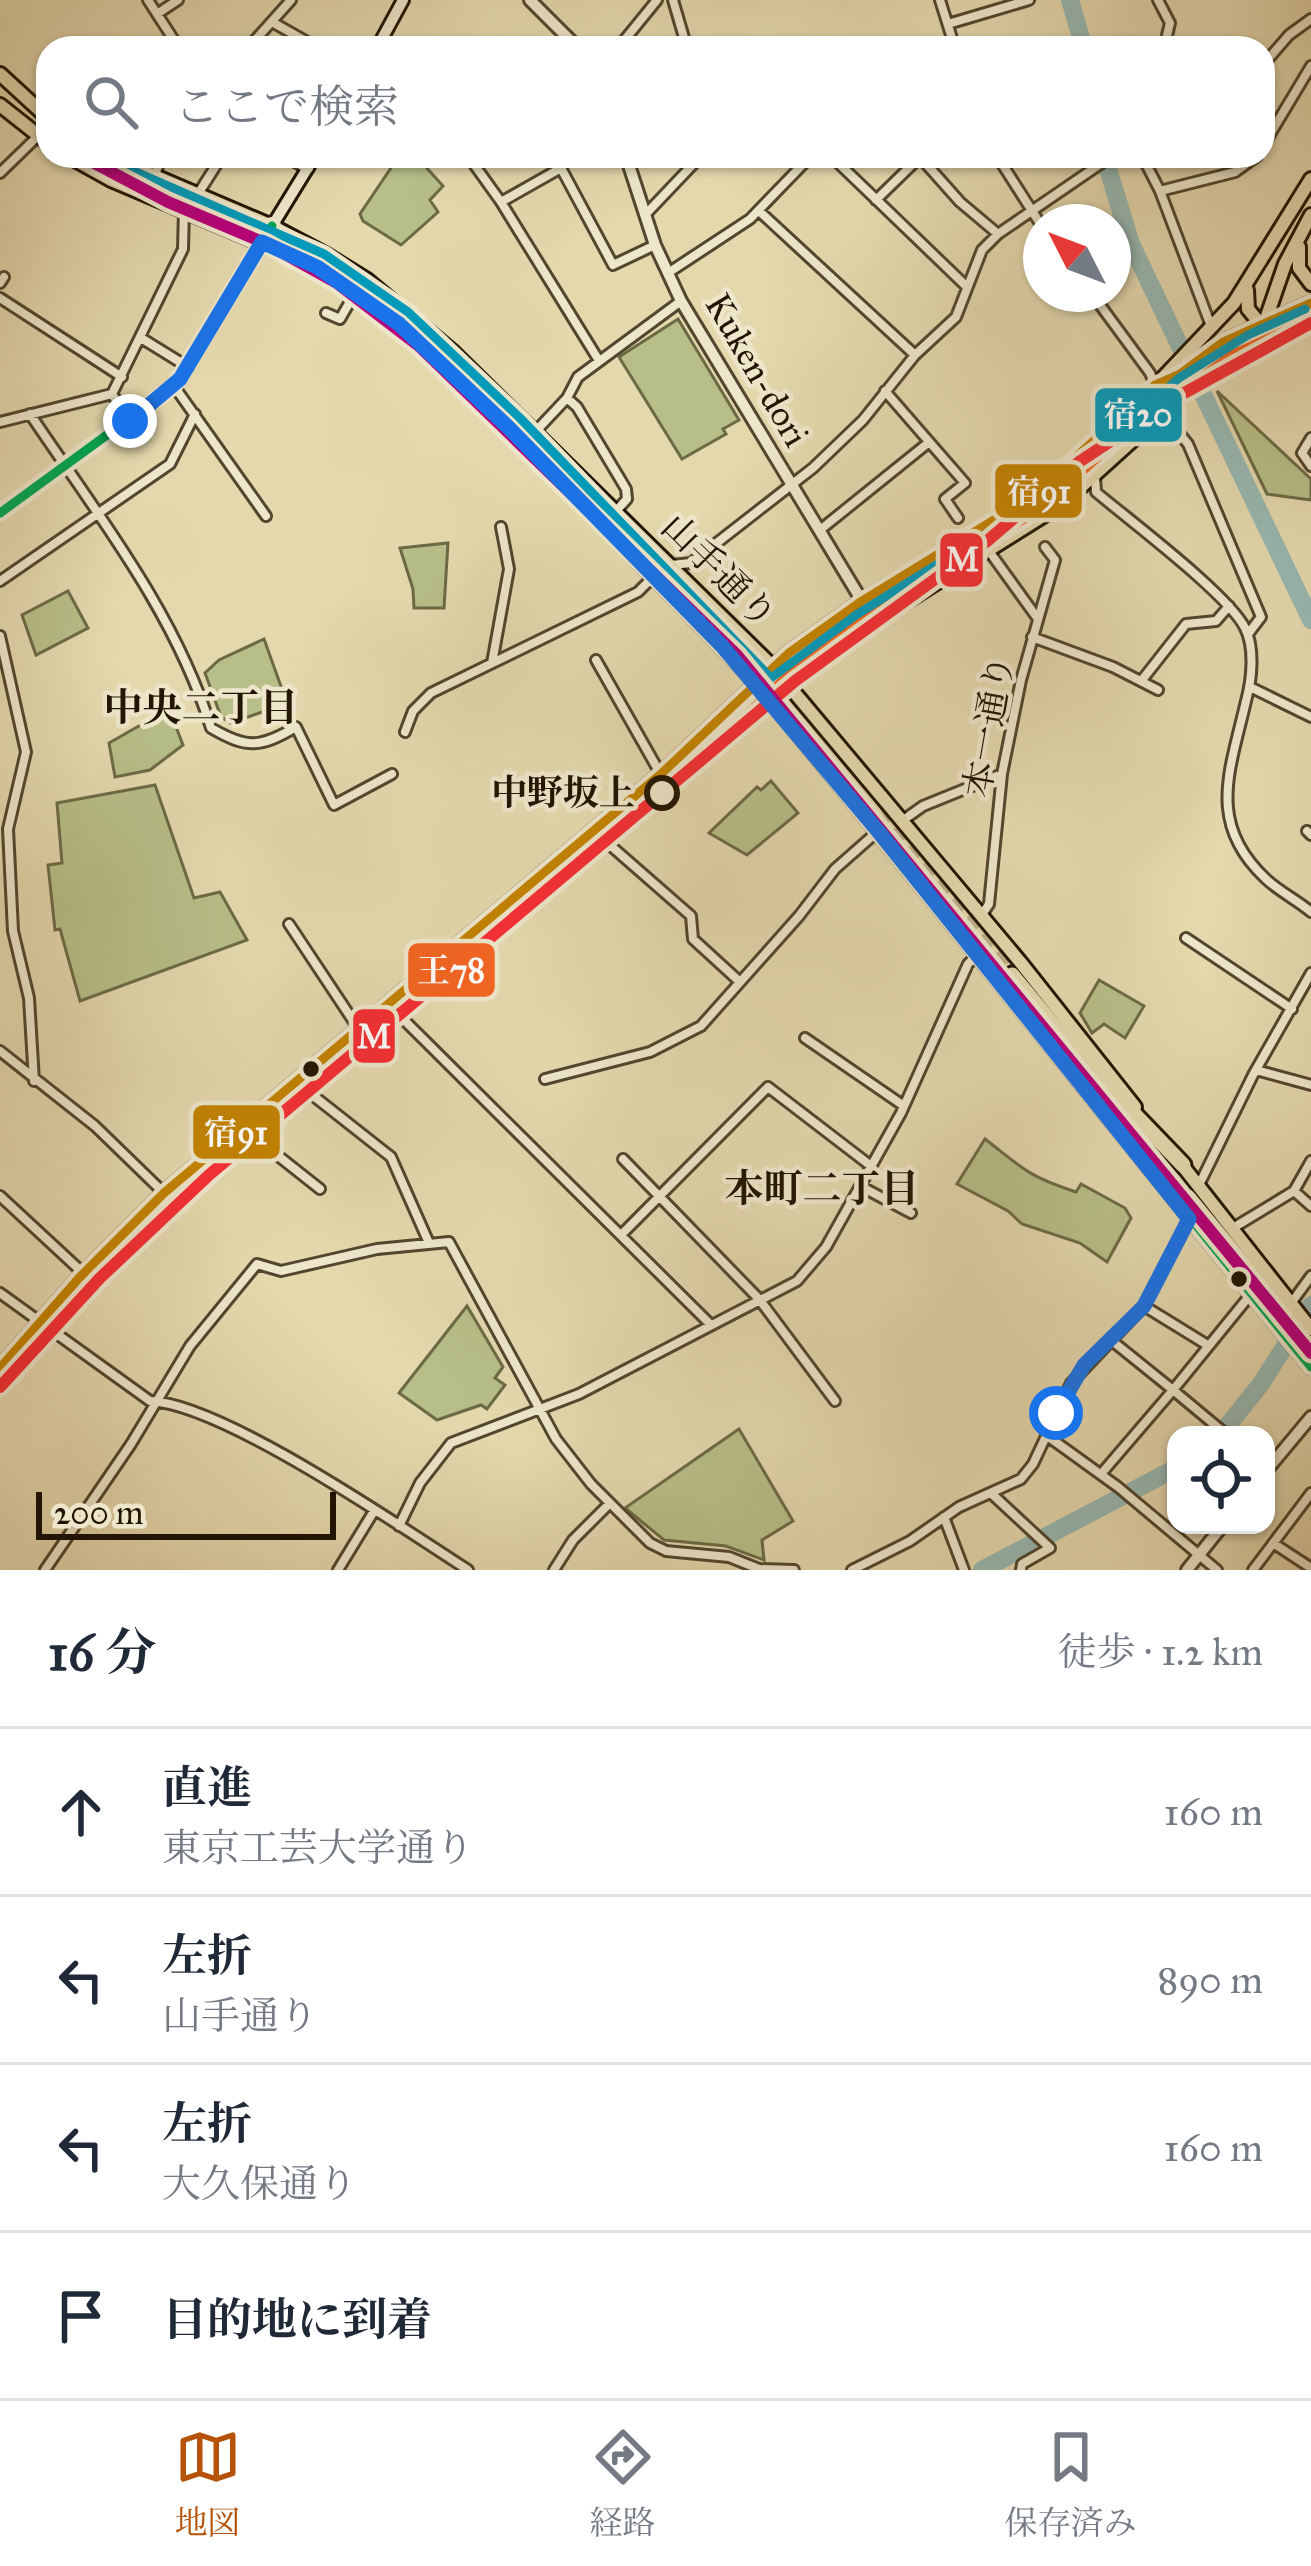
<!DOCTYPE html>
<html lang="ja">
<head>
<meta charset="utf-8">
<style>
	body { margin:0; font-family:"IM FELL Great Primer","Noto Serif JP",serif; background:#f6f6f7; color:#1f2937 }
	.controls { position:absolute; right:36px; bottom:36px; display:grid; overflow:hidden; border-radius:24px; box-shadow:0 3px 9px #0004 }
	.controls button { width:108px; height:108px; display:grid; place-items:center; padding:0; border:0; border-bottom:3px solid #e0e1e3; background:#fff; color:#1f2937; font:60px sans-serif }
	.compass { position:absolute; left:1023px; top:204px; width:108px; height:108px; border-radius:50%; background:#fff; box-shadow:0 3px 9px #0004; rotate:312deg }
	.scale { position:absolute; left:36px; bottom:30px; width:300px; box-sizing:border-box; padding-left:12px; border:6px solid #221503; border-top:0; font-size:33px; line-height:42px; white-space:nowrap; color:#221503; -webkit-text-stroke:9px #ede6ca; paint-order:stroke }
	.stop { position:absolute; width:36px; height:36px; margin:-27px; border:9px solid #1a73e8; border-radius:50%; background:#fff }
	.stop.end { background:#1a73e8; border-color:#fff; box-shadow:0 3px 12px #0008 }
	.list { margin:0; padding:0; list-style:none }
	h2 { display:flex; justify-content:space-between; align-items:center; height:156px; margin:0; padding:0 48px; font-size:51px }
	h2 small { font-size:39px; font-weight:400; color:#747a83 }
	.list li { display:grid; grid-template-columns:78px 1fr auto; gap:36px; align-items:center; box-sizing:border-box; height:168px; padding:0 48px; border-top:3px solid #e0e1e3 }
	.list b { display:block; font-size:45px; white-space:nowrap }
	.list p { margin:0; font-size:39px; white-space:nowrap; color:#747a83 }
	.list em { font-size:39px; font-style:normal; color:#747a83 }
	.icon { flex:none; width:66px; height:66px; fill:none; stroke:currentColor; stroke-width:2; stroke-linecap:round; stroke-linejoin:round }
	.map { position:relative; flex:none; width:1311px; height:1570px; overflow:hidden }
	.search { position:absolute; background:#fff; box-shadow:0 3px 9px #0004; left:36px; right:36px; top:36px; height:132px; display:flex; align-items:center; gap:30px; box-sizing:border-box; padding:0 42px; border-radius:36px; color:#747a83; font-size:45px }
	.sheet { height:828px; background:#fff }
	nav { display:flex; justify-content:space-around; align-items:center; box-sizing:border-box; height:168px; border-top:3px solid #e0e1e3; background:#fff; font-size:33px; color:#747a83 }
	nav a { display:grid; justify-items:center; gap:6px }
	nav .on { color:#b45309 }
	.map>svg:first-child { display:block }
	.green { fill:#b7be87; stroke:#6c6a45; stroke-width:3 }
	.lines { fill:none; stroke-linecap:round; stroke-linejoin:round }
	.river { stroke:#97b8b1; stroke-width:18 }
	.motorway-tunnel { stroke:#bdb18b; stroke-width:15; stroke-dasharray:15 8; stroke-linecap:butt }
	.minor-casing { stroke:#52462e; stroke-width:14 }
	.tertiary-casing { stroke:#52462e; stroke-width:16 }
	.secondary-casing { stroke:#221503; stroke-width:16 }
	.primary-casing { stroke:#221503; stroke-width:18 }
	.motorway-casing { stroke:#221503; stroke-width:21 }
	.minor { stroke:#ede6ca; stroke-width:8 }
	.tertiary { stroke:#ede6ca; stroke-width:10 }
	.secondary { stroke:#ede6ca; stroke-width:10 }
	.primary { stroke:#e4d8ad; stroke-width:12 }
	.motorway { stroke:#e4d8ad; stroke-width:15 }
	.bus-1-casing { stroke:#ede6ca; stroke-width:18 }
	.bus-2-casing { stroke:#ede6ca; stroke-width:18 }
	.bus-3-casing { stroke:#ede6ca; stroke-width:18 }
	.bus-4-casing { stroke:#ede6ca; stroke-width:18 }
	.bus-1 { stroke:#00a651; stroke-width:9 }
	.bus-2 { stroke:#c28201; stroke-width:9 }
	.bus-3 { stroke:#f26522; stroke-width:9 }
	.bus-4 { stroke:#039aba; stroke-width:9 }
	.metro-1-casing { stroke:#ede6ca; stroke-width:21 }
	.metro-2-casing { stroke:#ede6ca; stroke-width:21 }
	.metro-1 { stroke:#f62e36; stroke-width:12 }
	.metro-2 { stroke:#b6007a; stroke-width:12 }
	.route { stroke:#1a73e8; stroke-width:15 }
	.stop-dot { fill:#ede6ca; stroke:#221503; stroke-width:6 }
	.bus-dot { fill:#221503; stroke:#ede6ca; stroke-width:4.5 }
	.labels { text-anchor:middle; dominant-baseline:central; stroke-width:9; stroke-linejoin:round; paint-order:stroke }
	.street-label { font-size:36px; fill:#221503; stroke:#ede6ca }
	.stop-label { font-size:36px; font-weight:bold; fill:#221503; stroke:#ede6ca; text-anchor:end }
	.neighbourhood-label { font-size:39px; font-weight:bold; fill:#221503; stroke:#ede6ca }
	.line-badge { stroke:#ede6ca; stroke-width:4.5 }
	.badge-label { font-size:33px; text-anchor:middle; font-weight:bold; fill:#fff }
</style>
</head>
<body>
<div class="map">
<svg width="1311" height="1570" viewBox="0 0 1311 1570">
	<rect width="100%" height="100%" fill="#e4d8ad"/>
	<filter id="stains"><feTurbulence type="fractalNoise" baseFrequency=".00167" numOctaves="4"/><feColorMatrix values="0 0 0 0 .2 0 0 0 0 .09 0 0 0 0 .02 0 0 0 .5 -.17"/></filter>
	<radialGradient id="worn" r=".72"><stop offset=".6" stop-color="#630" stop-opacity="0"/><stop offset="1" stop-color="#630" stop-opacity=".3"/></radialGradient>
	<path class="green" d="M399,156h17l27,30 -13,14 8,12 -37,33 -38,-24 -3,-7z
		M678,319l61,101 -16,9 3,5 -44,25 -63,-102z
		M1217,391l94,88v21l-44,-6z
		M448,543l-4,65h-30l-1,-19 -13,-41z
		M68,591l20,37 -52,27 -14,-40z
		M264,639l23,64 -56,20 -10,-6 -16,-44 14,-13z
		M169,709l14,36 -33,25 -35,7 -6,-34z
		M771,781l27,32 -51,42 -38,-22 48,-46 4,3z
		M155,785l39,113 26,-6 27,48 -167,61 -20,-72 -5,1 -7,-65 14,-2 -5,-60z
		M1099,980l45,26 -19,32 -21,-14 -12,9 -12,-20z
		M985,1139c39,30 42,37 91,53l5,-8 44,24 6,10 -24,44 -27,-19 -58,-19 -14,-13 -51,-27z
		M467,1306l36,61 -8,11 10,7 -18,24 -6,-4 -44,15 -38,-27z
		M739,1429l54,92 -31,19 2,20 -38,-14 -62,-6 -39,-32z"/>
	<g class="lines">
		<path class="river" d="M1070,0l14,48
			M1104,156l27,88 180,376
			M1220,1435l41,-51 50,-79
			M982,1570l194,-102"/>
		<path class="motorway-tunnel" d="M887,806l23,44 102,125
			M1082,1077l106,120"/>
		<g class="minor-casing">
			<path id="minor" d="M148,0l31,48
				M673,0l14,48
				M940,0l15,48
				M1158,0l12,23 -6,25
				M157,14l21,-14
				M272,22l46,26
				M948,24l81,-24
				M248,48l43,-48
				M618,48l39,-48
				M1263,65l26,-30 22,-16
				M1263,146l48,-80
				M468,156l33,46 60,-34 52,97 42,-20
				M831,156l135,130
				M997,156l44,69
				M1142,156l18,35 51,135
				M0,173l38,-37
				M154,177l8,-21
				M1160,191l75,-19 22,-16
				M198,194l24,-38
				M876,200l44,-43 40,45 38,32
				M501,202l97,157
				M759,211l156,144
				M645,215l56,-59
				M668,273l82,-54 61,-63
				M0,283l4,-6
				M1092,294l58,79 21,50 17,21 73,173 -13,17
				M0,298l122,79
				M326,313l14,6 15,-26
				M141,338l47,29
				M174,386l92,130
				M885,391l80,92 -20,16 13,19
				M112,394l18,27
				M567,398l10,9 49,82 1,10 -10,11
				M30,414c67,100 145,198 181,314 36,21 49,20 85,-1l38,78 58,-31
				M0,422l112,-28 71,-145 1,-39
				M535,432l32,-34 11,-21 103,-76
				M1311,438l-9,15 9,13
				M1095,477l1,15c33,28 133,103 149,136 10,20 7,51 1,73 -16,70 -40,122 20,178 14,13 31,21 45,33
				M820,530l108,-87
				M976,533l62,86
				M671,565l20,-2 122,-95 50,-48 52,-65 41,-38 26,-67 16,-16 114,-78
				M0,581l170,-117 25,-50
				M0,636l26,116 -18,77 5,102 16,67 5,83
				M1032,637l81,30 45,23
				M596,660l64,113
				M492,663l17,-94 -8,-42
				M1142,680l44,-56 30,-3 13,-15
				M1250,687l61,30
				M405,732l8,-21 18,-18 207,-101 15,-15
				M902,821l21,-15 79,-32
				M1307,831l4,4
				M603,839l88,77 2,23 47,43
				M981,916l8,-12 13,-130 19,-94 34,-120 -10,-13
				M289,924l69,104
				M1186,938l106,71
				M397,1013l313,311
				M805,1038l99,68
				M0,1051l95,75 69,67
				M1256,1070l55,15
				M545,1079l105,-27 51,-26 98,-110 36,-47 42,-37
				M306,1090l85,67 38,86
				M253,1136l67,53
				M623,1159l136,140 76,102
				M1199,1185l54,-110 58,-102
				M860,1186l51,27
				M1294,1191l17,15
				M0,1196l83,77
				M1233,1228l61,-37 17,-30
				M621,1235l147,-148 103,79
				M0,1293l150,108c73,3 251,126 318,169
				M1292,1302l19,-26
				M1144,1306l65,40
				M1111,1340l62,50 78,-96
				M1046,1435l72,52 99,83
				M1101,1474l72,-84 54,45
				M993,1495l57,53 -28,16 -1,6
				M944,1517l20,53
				M399,1526l21,-43 31,-40 128,-49 218,-113 29,-34 75,-134 67,-149 9,-9
				M1273,1543l38,25
				M45,1570l86,-126 59,-98 67,-82 24,7 96,-22 72,-7 107,197 35,45 59,59 16,8 63,6 30,12 35,1
				M338,1570l36,-59
				M554,1570l19,-30 37,-37
				M852,1570l58,-29 49,-34 62,-28 12,-15 38,-81 73,-77 45,-87
				M1253,1570l58,-77"/>
		</g>
		<g class="tertiary-casing">
			<path id="tertiary" d="M530,0l48,48
				M286,156l22,12
				M626,156l29,89 26,56 181,300
				M1266,1471l45,-54
				M1187,1570l36,-45"/>
		</g>
		<g class="secondary-casing">
			<path id="secondary" d="M377,48l26,-48
				M0,513l174,-127 141,-230"/>
		</g>
		<g class="primary-casing">
			<path id="primary" d="M0,74l48,44
				M0,105l48,38
				M68,156l43,24 206,87 82,57 110,104 249,256 553,683
				M108,156l164,70 53,28 42,26 86,72 320,315 248,296 114,144
				M1299,247v21l12,16
				M1247,290l1,19 10,12 46,2
				M1256,348l29,-84 26,-49
				M1162,382l18,-8 43,-32 88,-39
				M1178,1160l133,169
				M0,1368l79,-90 85,-85 497,-419 128,-121 73,-52 153,-92 50,-39 78,-71 91,-96 77,-124
				M0,1387l96,-109 76,-75 597,-505 95,-70 198,-124 126,-114 68,-42 55,-25"/>
		</g>
		<g class="motorway-casing">
			<path id="motorway" d="M1012,975l70,85 101,105
				M1188,1197l66,80 57,80"/>
		</g>
		<use href="#minor" class="minor"/>
		<use href="#tertiary" class="tertiary"/>
		<use href="#secondary" class="secondary"/>
		<use href="#primary" class="primary"/>
		<use href="#motorway" class="motorway"/>
		<g class="bus-1-casing">
			<path id="bus-1" d="M262,242l55,25 82,57 110,104 249,256 553,683
				M0,513l174,-127 98,-160"/>
		</g>
		<g class="bus-2-casing">
			<path id="bus-2" d="M0,1368l79,-90 85,-85 497,-419 128,-121 73,-52 171,-105 122,-111 25,-11 43,-32 88,-39"/>
		</g>
		<g class="bus-3-casing">
			<path id="bus-3" d="M11,1378l79,-90 84,-84 497,-419 128,-120 71,-51 172,-106 121,-110 25,-11 43,-32 80,-36"/>
		</g>
		<g class="bus-4-casing">
			<path id="bus-4" d="M99,156l225,98 84,58 112,106 251,260 85,-63 197,-123 126,-114 69,-43 57,-26"/>
		</g>
		<use href="#bus-1" class="bus-1"/>
		<use href="#bus-2" class="bus-2"/>
		<use href="#bus-3" class="bus-3"/>
		<use href="#bus-4" class="bus-4"/>
		<g class="metro-1-casing">
			<path id="metro-1" d="M0,1387l100,-109 109,-103 586,-494 191,-139 93,-80 98,-65 134,-74"/>
		</g>
		<g class="metro-2-casing">
			<path id="metro-2" d="M81,156l87,46 99,42 70,39 82,63 166,161 152,148 574,698"/>
		</g>
		<use href="#metro-1" class="metro-1"/>
		<use href="#metro-2" class="metro-2"/>
	</g>
	<g class="lines">
		<path class="route" d="M130,421l50,-42 82,-137 55,25 82,57 110,104 213,218 156,185 311,388 -45,87 -60,59 -28,48"/>
	</g>
	<circle class="stop-dot" cx="662" cy="793" r="15"/>
	<g class="bus-dot">
		<circle cx="311" cy="1069" r="10"/>
		<circle cx="1239" cy="1279" r="10"/>
	</g>
	<g class="labels">
		<g class="street-label">
			<text transform="translate(757 370) rotate(60)">Kuken-dori</text>
			<text transform="translate(719 571) rotate(45)">山手通り</text>
			<text transform="translate(989 726) rotate(-80)">本一通り</text>
		</g>
		<g class="stop-label">
			<text x="635" y="793">中野坂上</text>
		</g>
		<g class="neighbourhood-label">
			<text x="201" y="708">中央二丁目</text>
			<text x="822" y="1189">本町二丁目</text>
		</g>
	</g>
	<g class="line-badge">
		<rect x="1093" y="386" width="91" height="58" rx="12" fill="#039aba"/>
		<rect x="993" y="462" width="91" height="58" rx="12" fill="#c28201"/>
		<rect x="938" y="531" width="47" height="58" rx="12" fill="#f62e36"/>
		<rect x="406" y="941" width="91" height="58" rx="12" fill="#f26522"/>
		<rect x="351" y="1007" width="46" height="58" rx="12" fill="#f62e36"/>
		<rect x="191" y="1103" width="91" height="58" rx="12" fill="#c28201"/>
	</g>
	<g class="badge-label">
		<text x="1138" y="426">宿20</text>
		<text x="1039" y="503">宿91</text>
		<text x="962" y="571">M</text>
		<text x="451" y="982">王78</text>
		<text x="374" y="1048">M</text>
		<text x="236" y="1144">宿91</text>
	</g>
	<rect width="100%" height="100%" filter="url(#stains)"/>
	<rect width="100%" height="100%" fill="url(#worn)"/>
</svg>
<div class="controls">
<button><svg class="icon" aria-label="locate" viewBox="0 0 24 24"><circle cx="12" cy="12" r="6"/><path d="M12 2v4M12 18v4M2 12h4M18 12h4"/></svg></button>
</div>
<svg class="compass" viewBox="-18 -18 36 36"><path d="M0-13l5 13h-10z" fill="#e53935"/><path d="M0 13l5-13h-10z" fill="#747a83"/></svg>
<div class="scale">200 m</div>
<div class="stop" style="left:1056px;top:1413px"></div>
<div class="stop end" style="left:130px;top:421px"></div>
<div class="search"><svg class="icon" aria-label="search" viewBox="0 0 24 24"><circle cx="10" cy="10" r="6"/><path d="M15 15l6 6"/></svg>ここで検索</div>
</div>
<section class="sheet">
<h2>16 分<small>徒歩 · 1.2 km</small></h2>
<ul class="list">
<li><svg class="icon" aria-label="ahead" viewBox="0 0 24 24"><path d="M12 20V5M6 11l6-6 6 6"/></svg><div><b>直進</b><p>東京工芸大学通り</p></div><em>160 m</em></li>
<li><svg class="icon" aria-label="left" viewBox="0 0 24 24"><path d="M17 20v-9H6M10 6l-5 5 5 5"/></svg><div><b>左折</b><p>山手通り</p></div><em>890 m</em></li>
<li><svg class="icon" aria-label="left" viewBox="0 0 24 24"><path d="M17 20v-9H6M10 6l-5 5 5 5"/></svg><div><b>左折</b><p>大久保通り</p></div><em>160 m</em></li>
<li><svg class="icon" aria-label="arrive" viewBox="0 0 24 24"><path d="M6 21V4h12l-3 4 3 4H6"/></svg><div><b>目的地に到着</b></div></li>
</ul>
</section>
<nav>
<a class="on"><svg class="icon" aria-label="map" viewBox="0 0 24 24"><path d="M3 6l6-2 6 2 6-2v14l-6 2-6-2-6 2zM9 4v14M15 6v14"/></svg>地図</a>
<a><svg class="icon" aria-label="directions" viewBox="0 0 24 24"><path d="M12 3l9 9-9 9-9-9zM9 14v-3h6M13 9l2 2-2 2"/></svg>経路</a>
<a><svg class="icon" aria-label="saved" viewBox="0 0 24 24"><path d="M7 4h10v16l-5-4-5 4z"/></svg>保存済み</a>
</nav>
</body>
</html>
